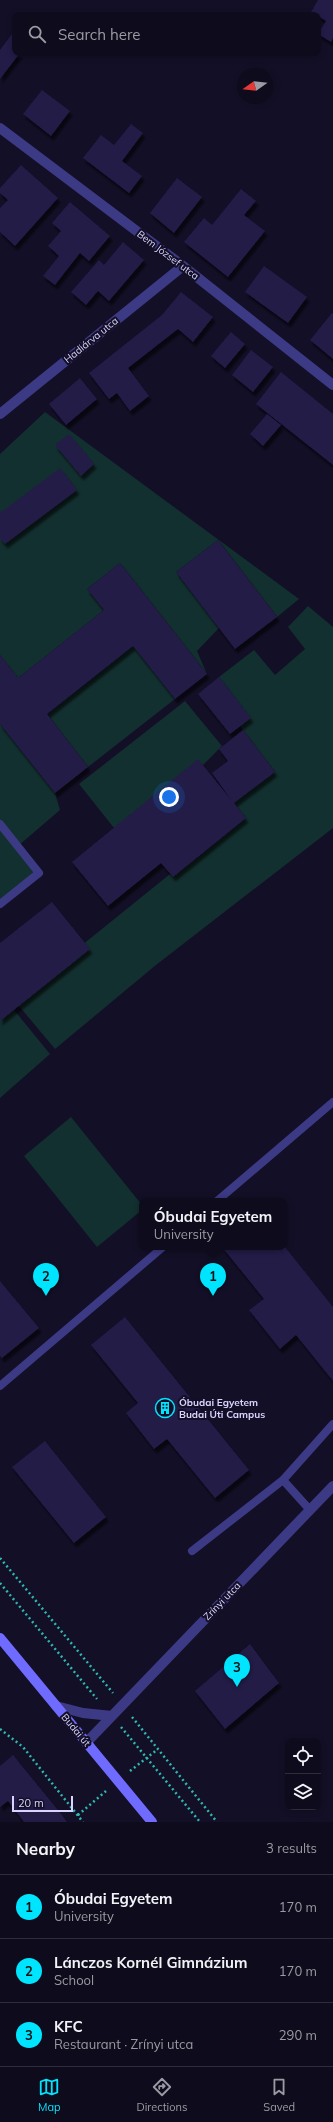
<!DOCTYPE html>
<html lang="en">
<head>
<meta charset="utf-8">
<style>
	body { margin:0; font-family:Mulish,sans-serif; background:#1c1929; color:#f1f3f6 }
	.controls { position:absolute; right:12px; bottom:12px; display:grid; overflow:hidden; border-radius:8px; box-shadow:0 2px 6px #0003 }
	.controls button { width:36px; height:36px; display:grid; place-items:center; padding:0; border:0; border-bottom:1px solid #2e2b3b; background:#0e0b1c; color:#f1f3f6; font:20px sans-serif }
	.compass { position:absolute; left:237px; top:68px; width:36px; height:36px; border-radius:50%; background:#0e0b1c; box-shadow:0 2px 6px #0003; rotate:255deg }
	.scale { position:absolute; left:12px; bottom:10px; width:61px; box-sizing:border-box; padding-left:4px; border:2px solid #d9d4ff; border-top:0; font-size:11px; line-height:14px; white-space:nowrap; color:#d9d4ff; -webkit-text-stroke:3px #130f26; paint-order:stroke }
	.you { position:absolute; left:169px; top:797px; width:14px; height:14px; margin:-10px; border:3px solid #fff; border-radius:50%; background:#1a73e8; box-shadow:0 0 0 6px #1a73e833 }
	.badge { display:grid; place-items:center; width:26px; height:26px; border-radius:50%; background:#00e5ff; color:#111; font-size:13px; font-weight:700 }
	.pin { position:absolute; translate:-50% -33px; filter:drop-shadow(0 1px 2px #0008) }
	.pin::after { content:''; position:absolute; top:21px; width:14px; height:12px; background:inherit; clip-path:polygon(0 0,100% 0,50% 100%) }
	.popup { position:absolute; left:139px; top:1198px; width:148px; height:52px; box-sizing:border-box; display:grid; place-content:center; border-radius:8px; background:#0e0b1c; filter:drop-shadow(0 1px 3px #0005); font-size:13px; white-space:nowrap; color:#9b9ba3 }
	.popup b { font-size:15px; color:#f1f3f6 }
	.popup::after { content:''; position:absolute; left:50%; top:100%; margin-left:-8px; border:8px solid transparent; border-top-color:#0e0b1c }
	.list { margin:0; padding:0; list-style:none }
	h2 { display:flex; justify-content:space-between; align-items:center; height:52px; margin:0; padding:0 16px; font-size:17px }
	h2 small { font-size:13px; font-weight:400; color:#9b9ba3 }
	.list li { display:grid; grid-template-columns:26px 1fr auto; gap:12px; align-items:center; box-sizing:border-box; height:64px; padding:0 16px; border-top:1px solid #2e2b3b }
	.list b { display:block; font-size:15px; white-space:nowrap }
	.list p { margin:0; font-size:13px; white-space:nowrap; color:#9b9ba3 }
	.list em { font-size:13px; font-style:normal; color:#9b9ba3 }
	.icon { flex:none; width:22px; height:22px; fill:none; stroke:currentColor; stroke-width:2; stroke-linecap:round; stroke-linejoin:round }
	.map { position:relative; flex:none; width:333px; height:1822px; overflow:hidden }
	.search { position:absolute; background:#0e0b1c; box-shadow:0 2px 6px #0003; left:12px; right:12px; top:12px; height:44px; display:flex; align-items:center; gap:10px; box-sizing:border-box; padding:0 14px; border-radius:8px; color:#9b9ba3; font-size:15px }
	.sheet { height:244px; background:#0e0b1c }
	nav { display:flex; justify-content:space-around; align-items:center; box-sizing:border-box; height:56px; border-top:1px solid #2e2b3b; background:#0e0b1c; font-size:11px; color:#9b9ba3 }
	nav a { display:grid; justify-items:center; gap:2px }
	nav .on { color:#00e5ff }
	.map>svg:first-child { display:block }
	.green { fill:#12302f }
	.building { fill:#241b47; filter:url(#shadow) }
	.lines { fill:none; stroke-linecap:round; stroke-linejoin:round }
	.path { stroke:#2fb8b0; stroke-width:2.5; stroke-dasharray:2 3; stroke-linecap:butt }
	.lane { stroke:#3d3a85; stroke-width:8 }
	.street { stroke:#3d3a85; stroke-width:10 }
	.secondary { stroke:#6f6bff; stroke-width:10 }
	.labels { text-anchor:middle; dominant-baseline:central; stroke-width:4; stroke-linejoin:round; paint-order:stroke }
	.street-label { font-size:10px; fill:#d9d4ff; stroke:#130f26 }
	.poi-label { font-size:10px; font-weight:bold; fill:#d9d4ff; stroke:#130f26; text-anchor:start }
</style>
</head>
<body>
<div class="map">
<svg width="333" height="1822" viewBox="0 0 333 1822">
	<defs>
		<filter id="shadow"><feDropShadow dx="2.5" dy="4.5" stdDeviation="1" flood-color="#0009"/></filter>
	</defs>
	<rect width="100%" height="100%" fill="#130f26"/>
	<path class="green" d="M45,412l254,187 -22,18 -59,-77 -42,32 43,56 -22,23 10,23 -87,-111 -33,26 17,21 -86,68 -18,-23v-201z
		M308,606l25,21v201l-177,137 -101,84 -41,-49 156,-126 3,3 73,-59 -12,-15 41,-31 -35,-46 10,-8 -31,-41 35,-27 21,25 30,-26 -17,-22z
		M133,646l42,53 -87,68 -41,-53z
		M185,701l37,45 -19,19 -89,63 -35,-44z
		M0,724l55,69 5,17 -42,36 21,27 -39,31z
		M10,1005l40,49 -50,44v-84z
		M71,1117l71,88v5l-45,37 -73,-91z"/>
	<path class="building" d="M318,0h15v38l-2,4 -13,-8 8,-13 -15,-9z
		M15,30v23h5l-20,26v-29z
		M42,90l28,21 -19,25 -28,-22z
		M131,124l12,9 -21,28 20,15 -13,17 -46,-35 18,-23 13,10z
		M21,165l37,33 -43,48 -15,-14v-24l8,-8 -8,-7v-5z
		M177,178l25,19 -28,36 -24,-20z
		M241,189l15,12 -12,14 21,16 -37,46 -44,-35 20,-24 8,7z
		M70,202l40,34 -21,25 -9,-8 -25,32 -12,-9 16,-20 -11,-10 13,-15 -9,-8z
		M123,242l21,18 -35,41 -11,-10 -12,14 -15,-13 28,-32 5,5z
		M264,266l43,31 -19,26 -43,-31z
		M181,292l32,25 -20,25 -15,-13 -50,39 21,28 -19,15 -13,-18 -8,6 -20,-26 73,-58z
		M332,313l1,1v45l-23,-19z
		M231,332l14,12 -20,24 -14,-12z
		M251,350l22,17 -20,25 -21,-17z
		M281,372l52,42v51l-77,-61z
		M80,378l17,21 -31,26 -17,-21z
		M267,414l14,11 -18,21 -13,-12z
		M69,434l25,30 -13,12 -26,-31z
		M60,468l17,22 -72,54 -5,-6v-25z
		M218,540l59,77 -42,32 -59,-77z
		M120,563l87,111 -32,25 -42,-53 -86,68 41,53 -33,26 -55,-69v-69l18,23 86,-68 -17,-21z
		M219,677l32,41 -21,16 -32,-40z
		M243,730l32,42 -41,31 12,15 -73,59 -12,-14 -53,43 -36,-44 126,-103 34,42 -20,-28 16,-12 -9,-12z
		M52,902l38,47 -90,72v-78z
		M222,1247h63l48,60v74l-37,-46 -16,14 -31,-39 15,-11z
		M0,1281l39,47 -37,30 -2,-2z
		M125,1317l124,153 -34,28 -48,-59 -13,10 -28,-36 12,-10 -47,-58z
		M45,1441l61,76 -32,26 -62,-76z
		M250,1644l29,39 -54,46 -30,-38z
		M13,1755l49,60 5,7h-43l-16,-21 -8,6v-41z"/>
	<g class="lines">
		<path class="path" d="M0,1558l113,135
			M0,1583l97,116
			M132,1717l85,105
			M121,1727l79,95
			M0,1729l23,18 60,75
			M130,1771l28,-22
			M78,1815l28,-24"/>
		<path class="lane" d="M0,824l39,49 -39,31
			M217,1201l116,-99
			M0,1386l163,-139
			M283,1480l27,30
			M192,1551l91,-71 50,-56"/>
		<path class="street" d="M0,128l183,138 150,119
			M0,414l183,-148
			M56,1706l27,7 29,3
			M86,1743l247,-257"/>
		<path class="secondary" d="M0,1638l152,184"/>
	</g>
	<defs>
		<g id="building-ring" transform="scale(1)"><circle r="9.5" fill="#130f26" stroke="#00e5ff" stroke-width="1.5"/><path d="M-4-6H4V6H1V3H-1V6H-4ZM-2.5-4.3h1.7v1.8h-1.7ZM.8-4.3h1.7v1.8H.8ZM-2.5-1h1.7V.8h-1.7ZM.8-1h1.7V.8H.8Z" fill="#00e5ff"/></g>
	</defs>
	<g fill-rule="evenodd">
		<use href="#building-ring" x="165" y="1408"/>
	</g>
	<g class="labels">
		<g class="street-label">
			<text transform="translate(168 255) rotate(37)">Bem József utca</text>
			<text transform="translate(91 340) rotate(-39)">Hadiárva utca</text>
			<text transform="translate(222 1601) rotate(-46)">Zrínyi utca</text>
			<text transform="translate(76 1730) rotate(50)">Budai út</text>
		</g>
		<g class="poi-label">
			<text x="179" y="1402">Óbudai Egyetem<tspan x="179" dy="12">Budai Úti Campus</tspan></text>
		</g>
	</g>
</svg>
<div class="controls">
<button><svg class="icon" aria-label="locate" viewBox="0 0 24 24"><circle cx="12" cy="12" r="6"/><path d="M12 2v4M12 18v4M2 12h4M18 12h4"/></svg></button>
<button><svg class="icon" aria-label="layers" viewBox="0 0 24 24"><path d="M12 4l9 5-9 5-9-5zM3 14l9 5 9-5"/></svg></button>
</div>
<svg class="compass" viewBox="-18 -18 36 36"><path d="M0-13l5 13h-10z" fill="#e53935"/><path d="M0 13l5-13h-10z" fill="#9b9ba3"/></svg>
<div class="scale">20 m</div>
<div class="you"></div>
<div class="pin badge" style="left:213px;top:1296px">1</div>
<div class="popup"><b>Óbudai Egyetem</b>University</div>
<div class="pin badge" style="left:46px;top:1296px">2</div>
<div class="pin badge" style="left:237px;top:1687px">3</div>
<div class="search"><svg class="icon" aria-label="search" viewBox="0 0 24 24"><circle cx="10" cy="10" r="6"/><path d="M15 15l6 6"/></svg>Search here</div>
</div>
<section class="sheet">
<h2>Nearby<small>3 results</small></h2>
<ul class="list">
<li><span class="badge">1</span><div><b>Óbudai Egyetem</b><p>University</p></div><em>170 m</em></li>
<li><span class="badge">2</span><div><b>Lánczos Kornél Gimnázium</b><p>School</p></div><em>170 m</em></li>
<li><span class="badge">3</span><div><b>KFC</b><p>Restaurant · Zrínyi utca</p></div><em>290 m</em></li>
</ul>
</section>
<nav>
<a class="on"><svg class="icon" aria-label="map" viewBox="0 0 24 24"><path d="M3 6l6-2 6 2 6-2v14l-6 2-6-2-6 2zM9 4v14M15 6v14"/></svg>Map</a>
<a><svg class="icon" aria-label="directions" viewBox="0 0 24 24"><path d="M12 3l9 9-9 9-9-9zM9 14v-3h6M13 9l2 2-2 2"/></svg>Directions</a>
<a><svg class="icon" aria-label="saved" viewBox="0 0 24 24"><path d="M7 4h10v16l-5-4-5 4z"/></svg>Saved</a>
</nav>
</body>
</html>
